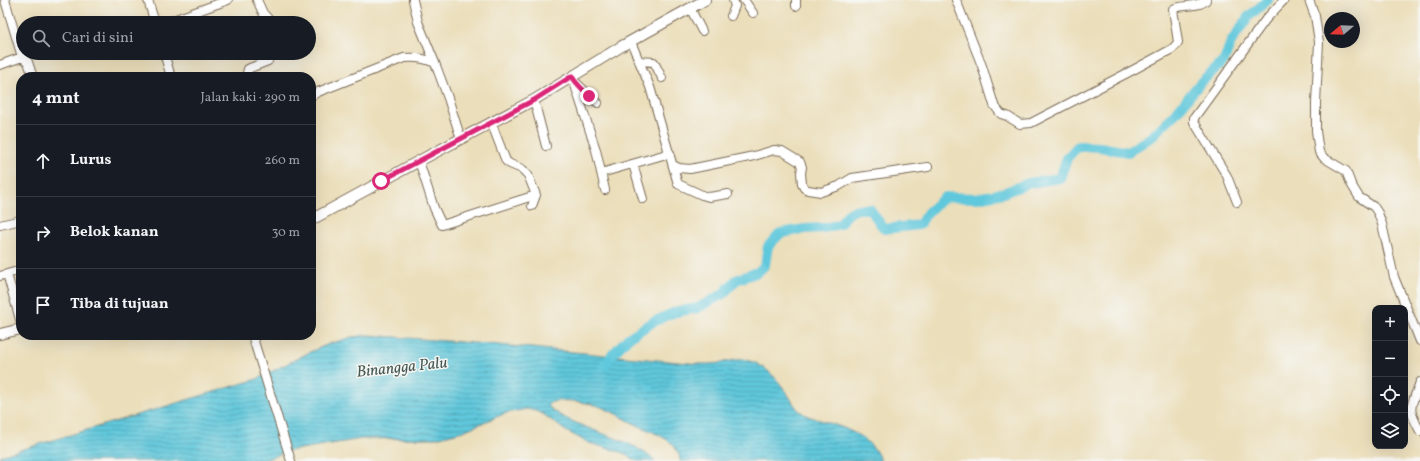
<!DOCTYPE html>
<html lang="id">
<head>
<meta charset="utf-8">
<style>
	body { margin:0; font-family:Vollkorn,serif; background:#20242c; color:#f1f3f6 }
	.controls { position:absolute; right:12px; bottom:12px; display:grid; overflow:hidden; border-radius:8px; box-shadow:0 4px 16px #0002 }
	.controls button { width:36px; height:36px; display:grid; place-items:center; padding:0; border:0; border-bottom:1px solid #363941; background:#171b24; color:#f1f3f6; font:20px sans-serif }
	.compass { position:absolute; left:1324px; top:12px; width:36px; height:36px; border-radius:50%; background:#171b24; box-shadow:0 4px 16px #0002; rotate:251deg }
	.stop { position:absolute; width:12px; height:12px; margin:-9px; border:3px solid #db2777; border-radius:50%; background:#fff }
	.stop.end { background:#db2777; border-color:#fff; box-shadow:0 1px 4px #0008 }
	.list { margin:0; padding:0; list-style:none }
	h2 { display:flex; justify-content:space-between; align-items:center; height:52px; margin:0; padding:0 16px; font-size:17px }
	h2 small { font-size:13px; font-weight:400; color:#9ea1a6 }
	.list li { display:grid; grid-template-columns:26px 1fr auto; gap:12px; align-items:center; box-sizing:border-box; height:72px; padding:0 16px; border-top:1px solid #363941 }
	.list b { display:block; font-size:15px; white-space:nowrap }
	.list em { font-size:13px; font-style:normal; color:#9ea1a6 }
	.icon { flex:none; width:22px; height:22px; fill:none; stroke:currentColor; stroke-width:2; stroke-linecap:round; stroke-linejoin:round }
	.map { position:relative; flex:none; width:1420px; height:461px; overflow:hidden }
	.search { position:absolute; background:#171b24; box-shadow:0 4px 16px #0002; left:16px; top:16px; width:300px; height:44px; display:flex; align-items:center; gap:10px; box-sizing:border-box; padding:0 14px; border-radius:22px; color:#9ea1a6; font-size:15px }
	.panel { position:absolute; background:#171b24; box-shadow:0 4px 16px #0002; left:16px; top:72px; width:300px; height:268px; border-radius:16px }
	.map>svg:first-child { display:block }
	.water { fill:url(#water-rules); stroke:#4e797d }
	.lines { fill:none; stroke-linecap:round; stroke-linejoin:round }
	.river { stroke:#60c8dc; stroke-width:10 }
	.minor-casing { stroke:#796955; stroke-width:10 }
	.major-casing { stroke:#796955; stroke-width:12 }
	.minor { stroke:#fff; stroke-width:8 }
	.major { stroke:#fff; stroke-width:10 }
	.route { stroke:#db2777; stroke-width:5 }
	.labels { text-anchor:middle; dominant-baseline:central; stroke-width:3; stroke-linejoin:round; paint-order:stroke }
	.water-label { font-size:16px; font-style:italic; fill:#465957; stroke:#f6f6f2 }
</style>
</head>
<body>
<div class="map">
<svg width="1420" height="461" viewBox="0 0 1420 461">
	<defs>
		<pattern id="water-rules" width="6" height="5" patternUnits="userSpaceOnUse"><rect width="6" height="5" fill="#60c8dc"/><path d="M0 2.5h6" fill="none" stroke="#50a3b2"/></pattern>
	</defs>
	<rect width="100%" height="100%" fill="#f6f6f2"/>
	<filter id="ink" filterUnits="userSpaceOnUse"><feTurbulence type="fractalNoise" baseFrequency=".025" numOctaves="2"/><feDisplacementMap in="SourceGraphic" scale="8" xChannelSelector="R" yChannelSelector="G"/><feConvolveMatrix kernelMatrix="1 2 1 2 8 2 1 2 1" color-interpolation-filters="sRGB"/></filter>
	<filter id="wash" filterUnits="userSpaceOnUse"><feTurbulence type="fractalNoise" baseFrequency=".012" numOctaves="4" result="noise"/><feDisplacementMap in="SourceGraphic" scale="16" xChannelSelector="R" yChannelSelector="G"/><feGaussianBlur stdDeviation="0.9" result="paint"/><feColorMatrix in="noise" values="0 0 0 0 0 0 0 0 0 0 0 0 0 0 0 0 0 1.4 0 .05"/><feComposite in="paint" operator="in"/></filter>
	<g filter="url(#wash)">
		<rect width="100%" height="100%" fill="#ebdeba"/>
		<path class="water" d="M368,335l132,10 199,19c7,0 14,0 21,-1 12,-2 21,-6 33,-1 14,5 25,18 33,30 5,6 8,15 15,20 5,4 13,6 19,8 25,8 50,15 61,41h-201c0,-7 -5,-15 -10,-19 -9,-7 -22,-12 -33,-17 -12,-6 -23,-13 -36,-18 -9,-4 -47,-11 -53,-2 7,14 65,31 81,39 10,4 18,11 27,17h-19l-13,-8 -35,-10 -23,-12 -23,-17 -8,-3 -8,-2 -21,4 -43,18 -27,7 -74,1 -19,3 -55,9 -25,10h-263v-5l257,-77 55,-28 17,-7 23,-7z"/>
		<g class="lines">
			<path class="river" d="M604,366l8,-11 16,-17 25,-16 22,-10 23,-4 25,-14 13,-14 22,-8 7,-7 3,-19 13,-13 24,-4 19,-1 16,-4 8,-10 9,-5h13l14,20 35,-4 9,-13 17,-15 32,1 26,-5 26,-10 31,-5 7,-20 11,-12 22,1 28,5 23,-15 24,-23 25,-31 24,-22 7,-19 17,-25 20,-17"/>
		</g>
	</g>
	<g filter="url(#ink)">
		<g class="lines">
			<g class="minor-casing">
				<path id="minor" d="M5,0l17,57
					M148,0l7,23
					M257,0l6,13 9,10
					M413,0l5,22 17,41
					M744,0l9,13
					M956,0l26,66 12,39 7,9 6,2 13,8 11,-1 102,-53 39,-21 4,-4 2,-3 -5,-33c9,-5 26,-1 33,-9
					M1309,0l6,16 4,26 -3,61v28l3,21 5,6 22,13 5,13 8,13 15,10 4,6 4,11 12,53 26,64
					M796,6v-6
					M690,8l12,23
					M731,16l4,-10 -2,-6
					M165,23l63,-23
					M631,42l19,45 28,97 24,11 7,2 19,-3
					M164,53l7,24
					M639,61l15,1 8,16
					M0,65l22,-8 6,5 5,15
					M572,76l24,74 9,40
					M246,77l2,-8 2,-1 18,-7
					M574,81c9,7 15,16 24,22
					M311,96l7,-4 86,-34c11,-1 21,0 31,5l13,35 13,41
					M534,100l12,46
					M491,122l15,39 4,3 12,5 6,6 8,20 -4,11
					M419,161l15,47 8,17 94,-30
					M633,164l10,35
					M673,165l6,3 11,1 64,-13 20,-6 8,1 18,11 2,5 -1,6 1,11 2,4 4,2 13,2 18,-6 13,-8 76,-11
					M601,173l69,-20
					M1237,202l-10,-26 -33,-54v-4l72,-99 18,-19
					M0,225l21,-5
					M7,274l14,49
					M0,276l21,-6
					M252,335l39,126
					M1420,382c-9,26 -14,24 0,49"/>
			</g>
			<g class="major-casing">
				<path id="major" d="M311,220l108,-59 115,-61 88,-54 83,-46
					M0,334l21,-5"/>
			</g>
			<use href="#minor" class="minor"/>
			<use href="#major" class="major"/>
		</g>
	</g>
	<g class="lines" filter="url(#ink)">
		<path class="route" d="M381,181l153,-81 38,-24c2,6 12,14 17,20"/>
	</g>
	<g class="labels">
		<g class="water-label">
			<text transform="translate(402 368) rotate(-6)">Binangga Palu</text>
		</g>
	</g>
</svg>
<div class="controls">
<button>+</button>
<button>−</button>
<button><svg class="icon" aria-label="locate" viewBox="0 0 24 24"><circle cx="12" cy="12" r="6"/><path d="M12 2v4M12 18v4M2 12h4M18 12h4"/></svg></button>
<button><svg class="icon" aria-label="layers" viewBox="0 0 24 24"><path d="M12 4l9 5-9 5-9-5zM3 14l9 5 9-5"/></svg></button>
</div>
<svg class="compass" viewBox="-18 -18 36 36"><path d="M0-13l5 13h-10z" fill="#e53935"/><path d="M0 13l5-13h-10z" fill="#9ea1a6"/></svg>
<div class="stop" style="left:381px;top:181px"></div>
<div class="stop end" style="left:589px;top:96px"></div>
<div class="search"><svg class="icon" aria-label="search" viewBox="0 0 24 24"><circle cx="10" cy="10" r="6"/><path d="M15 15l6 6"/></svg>Cari di sini</div>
<section class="panel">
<h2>4 mnt<small>Jalan kaki · 290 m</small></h2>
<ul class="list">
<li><svg class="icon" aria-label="ahead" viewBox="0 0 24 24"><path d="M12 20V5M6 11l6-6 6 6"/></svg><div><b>Lurus</b></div><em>260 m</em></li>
<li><svg class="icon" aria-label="right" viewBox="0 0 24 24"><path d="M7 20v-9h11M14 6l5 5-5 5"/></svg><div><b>Belok kanan</b></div><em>30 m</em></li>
<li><svg class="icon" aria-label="arrive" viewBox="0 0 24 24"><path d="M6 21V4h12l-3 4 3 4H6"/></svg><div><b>Tiba di tujuan</b></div></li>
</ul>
</section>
</div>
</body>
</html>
